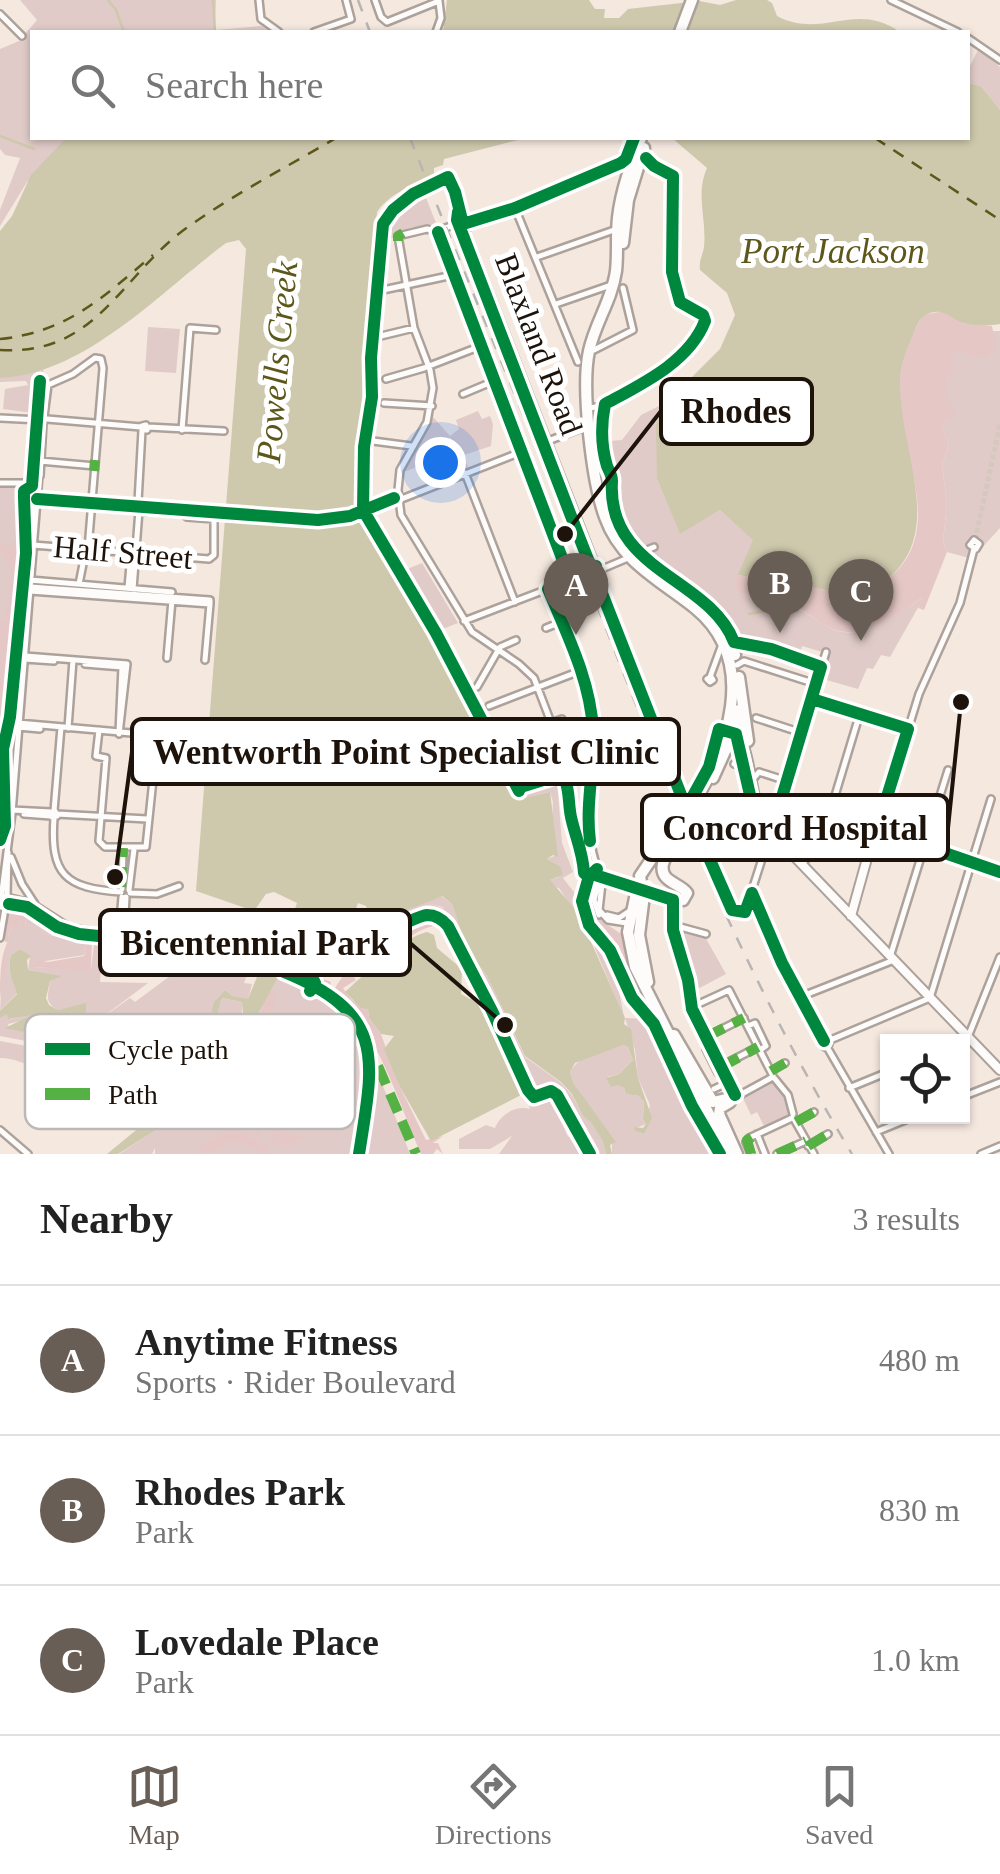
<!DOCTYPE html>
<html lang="en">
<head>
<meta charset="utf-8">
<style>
	body { margin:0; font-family:Georgia,serif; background:#f2f2f2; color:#222 }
	.controls { position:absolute; right:30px; bottom:30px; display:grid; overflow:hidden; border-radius:0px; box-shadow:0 2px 8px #0004 }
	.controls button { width:90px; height:90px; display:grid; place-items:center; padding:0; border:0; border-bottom:2px solid #e0e0e0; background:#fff; color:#222; font:50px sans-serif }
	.you { position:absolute; left:440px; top:462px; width:35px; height:35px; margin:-25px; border:8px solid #fff; border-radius:50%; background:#1a73e8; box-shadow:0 0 0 15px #1a73e833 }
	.badge { display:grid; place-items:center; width:65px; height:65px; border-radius:50%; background:#695e55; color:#fff; font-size:32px; font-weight:700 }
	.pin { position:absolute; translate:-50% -82px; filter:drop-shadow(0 2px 5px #0008) }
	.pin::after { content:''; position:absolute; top:52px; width:35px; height:30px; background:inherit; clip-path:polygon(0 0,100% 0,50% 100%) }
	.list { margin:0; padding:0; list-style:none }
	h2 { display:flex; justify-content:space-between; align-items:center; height:130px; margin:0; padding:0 40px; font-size:42px }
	h2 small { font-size:32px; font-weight:400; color:#767676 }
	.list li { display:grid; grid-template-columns:65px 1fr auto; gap:30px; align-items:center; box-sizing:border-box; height:150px; padding:0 40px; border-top:2px solid #e0e0e0 }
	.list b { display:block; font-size:38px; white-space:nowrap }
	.list p { margin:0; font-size:32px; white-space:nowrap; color:#767676 }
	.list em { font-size:32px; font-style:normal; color:#767676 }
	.icon { flex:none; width:55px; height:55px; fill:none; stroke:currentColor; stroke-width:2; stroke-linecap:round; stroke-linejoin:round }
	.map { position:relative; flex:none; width:1000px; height:1154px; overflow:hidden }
	.search { position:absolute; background:#fff; box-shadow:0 2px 8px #0004; left:30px; right:30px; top:30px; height:110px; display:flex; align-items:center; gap:25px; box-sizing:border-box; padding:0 35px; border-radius:0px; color:#767676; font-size:38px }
	.sheet { height:580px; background:#fff }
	nav { display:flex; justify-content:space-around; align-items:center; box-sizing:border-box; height:140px; border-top:2px solid #e0e0e0; background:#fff; font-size:28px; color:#767676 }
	nav a { display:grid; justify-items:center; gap:5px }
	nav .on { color:#695e55 }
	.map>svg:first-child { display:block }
	.green { fill:#e0cbc8 }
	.forest { fill:#e5c8c6 }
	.water { fill:#cec9ad }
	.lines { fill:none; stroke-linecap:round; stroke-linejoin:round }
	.stream { stroke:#cec9ad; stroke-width:2.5 }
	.river { stroke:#cec9ad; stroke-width:6 }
	.ferry { stroke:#5d571a; stroke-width:2.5; stroke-dasharray:12 10; stroke-linecap:butt }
	.minor-tunnel { stroke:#d5c8bf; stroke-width:5; stroke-dasharray:5 2.5; stroke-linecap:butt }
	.minor-casing { stroke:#ada29b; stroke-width:10 }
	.major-casing { stroke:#ada29b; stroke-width:12 }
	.highway-casing { stroke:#ada29b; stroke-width:15 }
	.minor { stroke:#fefcfa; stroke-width:5 }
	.major { stroke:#fefcfa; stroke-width:8 }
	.highway { stroke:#fefcfa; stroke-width:10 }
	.rail { stroke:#b9b5b3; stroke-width:2.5; stroke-dasharray:12 12; stroke-linecap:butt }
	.highway-bridge-casing { stroke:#ada29b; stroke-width:15; stroke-linecap:butt }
	.highway-bridge { stroke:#fefcfa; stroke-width:10 }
	.quiet { stroke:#55b144; stroke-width:10; stroke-dasharray:20 10; stroke-linecap:butt }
	.cycleway-casing { stroke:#fff; stroke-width:19 }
	.cycleway { stroke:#00873e; stroke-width:12 }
	.labels { text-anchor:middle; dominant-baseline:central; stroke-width:10; stroke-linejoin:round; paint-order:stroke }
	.street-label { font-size:32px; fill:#1d130b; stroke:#fff }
	.water-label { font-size:35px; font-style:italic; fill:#5d571a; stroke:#fff }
	.key { fill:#fff; stroke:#bbb8b6; stroke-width:2.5 }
	.key-label { font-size:28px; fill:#1d130b }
	.leader { fill:none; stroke:#1d130b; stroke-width:4 }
	.callout-dot { fill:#1d130b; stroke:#fff; stroke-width:4 }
	.callout { fill:#fff; stroke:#1d130b; stroke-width:4 }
	.callout-label { font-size:35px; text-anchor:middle; font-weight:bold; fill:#1d130b }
</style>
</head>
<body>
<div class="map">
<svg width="1000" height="1154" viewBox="0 0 1000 1154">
	<rect width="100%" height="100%" fill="#f5e8df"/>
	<path class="green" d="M20,0h196l-1,30 46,-4 10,6h-239v106h42l-47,44 -27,44v-16l20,-52 -15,-3 -5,-6v-100l19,-8 18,-21z
		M979,48l21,19v43l-19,-24 -13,-3v-13z
		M424,182l4,9 -4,2 14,35c-15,-1 -34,-5 -42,10h-20c3,-36 18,-41 48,-56z
		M148,327l32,2 -4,44 -31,-2z
		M985,331h15v197l-20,22v-10l-10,-1 -1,19 -22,-6 -4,-11 4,-36 -5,-40 7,-20 -27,-76z
		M43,370l4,11 -6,12v21l-38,-5 2,-20 23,-4 -2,-4 -26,1v-4z
		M667,402l-6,11 -4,66 23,54 40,-23 34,30 -21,50c20,10 40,12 61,18 16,4 27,18 43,23 31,8 62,-19 87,-34l-34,60 -9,-2 -8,14 -6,-1 -9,21 -35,-10 6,-25 -27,-8 -3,12 18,5 -2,5 -79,-23c-7,-44 -92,-73 -115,-120 -16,-32 -16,-70 -20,-105l9,21 12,-1 19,-25z
		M478,411l4,8 8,-3 3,8 -2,22 -27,9 4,13 -9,3 -10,-16 -45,17 29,-55 17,19 9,-7 -3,-9z
		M0,487h33l-33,361z
		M422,563l36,60 -25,10 -30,-50 2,-13z
		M557,781l5,62 11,29 -10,6 11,14 45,99 5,26 -33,-78 -32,-51 -7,-1 -2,-7 9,-3 1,-11 -13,-7 10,-4 -5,-30 1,-23 -3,-10 -25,6 -5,-2z
		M441,896l11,8 14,43 21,29 38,81 35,25 12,13 11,21 8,5 11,19 4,14h-14l-36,-62h-21l-5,-6 -72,-143 -15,-36 -12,-3 -55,32 -16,2 3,-18 6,-2 -6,8 4,2c22,-15 50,-20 74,-32z
		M18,915l7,16 1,-14 21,17 37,10 2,3 -2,8 -45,7 -6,5 58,3 4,-33 8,1 -3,44 48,1 -48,36 -2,14 4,-15 28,-20 5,4 43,-32 -1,-3 10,-15 48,16 7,-3 8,2 -6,16 8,1 -4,16 -16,-4 -7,-6 -10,11 1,10 5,-13 21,4c4,38 -55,84 -82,107l-8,-1 -11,-15 7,-10 -30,5 -15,-12 -7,-17 4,-6 -10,-7 4,-6 -6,6 -13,-4 -2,-7 13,-21v-10l-28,6c-14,-8 -10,-14 -8,-29l10,-5 -32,-6 2,-14 -10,-7 -9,6c-4,17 1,24 6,38l-17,18 2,-36 7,-42 3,-6 4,1z
		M675,927l29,8 22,39 -34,18z
		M277,978c45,14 84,41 91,91l9,2 33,83h-255v-6l-3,6h-33l37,-24 60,-56 44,-63h4l-1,-8z
		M7,1013l3,6 23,-5 -4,5 -21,5 1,4 43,10 28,14v6l-21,17c-22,-1 -32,-16 -59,-17v-17l32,6 26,14 21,-4 -18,1 -35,-17 -26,-5v-18z
		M625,1018l24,1 45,93 -3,4 5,1 16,37h-100v-15l-38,-55 -4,-12c10,-18 34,-21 53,-27l5,2 5,13 -14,14 -12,3 17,11 2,6 13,2 5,6 -1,17 3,5 -12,5 10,5 6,-29 -12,-27 -3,-28z
		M771,1081l4,1 11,14 5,17 -2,5 -24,10 -8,-16 -6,3 -9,-19z
		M545,1098h8l14,37 20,19h-88l13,-18 -22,13h-31v-10l27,-14 9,3c5,-13 20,-23 35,-19l-1,-4z"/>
	<path class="forest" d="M943,311l22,13 27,2 4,20 -9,12 -18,-1 -7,-5 -11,3 3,16 -8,8v13l9,23 -14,7 8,23 -7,20 5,40 -4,36 4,11 -23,58 -6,-2 4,-10c-25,16 -54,42 -87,32 -12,-4 -22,-14 -34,-20 -21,-10 -47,-9 -69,-20l6,-15 123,21c103,-50 34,-137 38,-216 1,-21 12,-48 25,-65z
		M29,527l-20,245 -9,68v-219l5,-2c3,-24 13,-48 -5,-68v-11l8,8z
		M594,878l3,3c-10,36 -2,34 24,53l11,37 93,183h-4l-26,-48 1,-3 -40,-79 -26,-37 -22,-48 -20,-17 -4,-20 4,-8 -2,-3h7z
		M431,904l15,5 -1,5 9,22 -12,-17 -3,3 12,13 -13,-10c-26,4 -37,23 -61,31l-2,-7 4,-5 -8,2 5,17 -3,6h-9l-2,-5 3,-12 -13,11 -36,13 15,6 -1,4 5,2 11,-17 5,2 5,7 -13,8 9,12 16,9 1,9 12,16 19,53 26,53 17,-4 -10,7h5l5,11 -6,-5 -4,5h-12c-21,-48 -44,-125 -85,-158 -14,-12 -33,-18 -49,-25v-8l-4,1 3,-14 13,-5 8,16 6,5 24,-12 2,2 -5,3 4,1 25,-16 -4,-1 1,-5 16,-2z
		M10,905h2l-1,9 15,-5 30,20 36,10 -1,32 -58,-4v-8l15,3 36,-6 2,-9 -2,-3 -37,-10 -21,-17 -1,16 -7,-14 -1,10 -5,-2 -3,6 -9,66c0,-19 0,-41 7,-56l-3,-3z
		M271,988c13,23 -11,24 -7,45 1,6 5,11 7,16l-14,11 4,6 16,-2 12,30c-15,7 -17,20 -10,34l12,8 18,1 -19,9 -22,-3 3,-5h7l-8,-8h-7v-8l-6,4 5,15 -8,-6 2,-8h-8l-9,-22 3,-4 -4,-5 6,-9v19l8,-13 1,17 9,1 5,-4 -3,-14 11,-12v-6l-6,-5 -15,6 -7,7 -13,-9 19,-25 -2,-5 12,-32 -3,-1z
		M312,1066l12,17 7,-8 8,4 -7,34 -15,18 -2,-4 4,-9 -4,-16 -11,-9z
		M226,1082l7,6 1,30 8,7 -2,6 29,16 1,7h-11l-3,-6 -27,-8 -6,8 -27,6 5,-9 23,-13 2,-24 -3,-4 4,-5 -8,-9z"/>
	<path class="water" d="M447,0h142l6,9h10l-1,9h15l9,-9 71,-8 21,4 16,-5h31l5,3 5,13c46,24 78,-16 123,16h-457z
		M968,83l13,3 19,24v214c-8,2 -30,2 -37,-1 -13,-5 -20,-16 -35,-9 -10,4 -13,16 -17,25 -5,13 -12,29 -11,44 0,79 58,166 -39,213l-123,-21 15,-35 -33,-30 -40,24 -23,-55 -1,-53 11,-24 53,-53 15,-34 -8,-22 -27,-23c-1,-11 2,-12 4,-23 3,-28 -9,-52 3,-79l-35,-30h296z
		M66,138h460l-82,21 -1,6 -9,3v10c-22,7 -44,15 -57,34l-21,263 2,30 77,131 85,160 4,2 26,-6 8,65 -5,-2 -6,4 13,7 3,9 -13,5 28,33 47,105 -1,6 7,5 7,49 14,40 -8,16 -10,-4v-3l9,1 3,-4 -3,-5 1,-17 -5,-6 -13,-2 -2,-6 -6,-3 -7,2 -5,-9 13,-4 14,-14 -5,-13 -5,-2 -48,18 -5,9 4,12 42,58 -6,3 2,9h-6l-4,-14 -11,-18 -8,-6 -11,-22 -11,-12 -36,-26 -38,-80 -21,-29 -14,-43 -10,-8c-26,13 -57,18 -79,35l6,-13 -3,-12 -8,-3 -14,39 -30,15 -6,-16 -16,-1 -13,35 -30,56 -23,33 -70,66 -38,24h-11l39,-32v-9l-55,-42 -3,-14h-4l-4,-5 -9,1 -19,-15 -47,-10 27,-13 -24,4 -1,-5 -7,4v-7l17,-17c-5,-15 -10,-22 -6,-39l9,-6 11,7 -4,4 1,10 34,6 -12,5 -4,17 3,7 9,5 28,-7v11l-13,21 5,10 22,8 -4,6 8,17 14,12 19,-1 13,-6 -8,13 10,14 8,1 20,-17 3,-9 10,-2 22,-21v-11l9,-3 19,-32 -1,-12 -20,-4 -6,13h-4l3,-10 10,-11 7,6 16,3 32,-79h11l6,-17 -23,-11 -8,2 -12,17 -58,-20 50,-642 -7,-9 -13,3c-66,49 -140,131 -226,135v-147l12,-15 19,-41z
		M427,932l7,3 3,13 25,21 -1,25 9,5 5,-2 22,37 26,60 -92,47 -31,-54 -16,-38 10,-13 -13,-2 -12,-16 -1,-9 -7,-1 -16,-16c20,-18 56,-54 82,-60z"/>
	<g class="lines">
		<path class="stream" d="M108,0l8,10 8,22
			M213,0l2,32
			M0,136l34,13
			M749,614l16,-3 3,-7"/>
		<path class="river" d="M182,1054c31,-19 26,-16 35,-51
			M169,1071l11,10 11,5"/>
		<path class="ferry" d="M875,138l125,82
			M0,339c68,-7 103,-42 153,-84
			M0,350c96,6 120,-73 185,-121 49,-35 100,-61 151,-91"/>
		<path class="minor-tunnel" d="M975,540l25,-115"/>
		<g class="minor-casing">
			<path id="minor" d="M259,0l2,19 18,13
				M375,0l6,17 6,5 52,-21
				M891,0l67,32
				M0,14l22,22
				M314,32l37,-13 -5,-19
				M436,32l5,-14 -2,-17
				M968,38l32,22
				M455,192l10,37 131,337 6,3 52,-22
				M515,208l63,154
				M438,232l-11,-3 -29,7 16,92 16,42 3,18 -6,34 -27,48 -2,20 3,25 71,117 47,32 15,14 34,89 23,-2
				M438,232l132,345 -4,5 -102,39
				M438,232c12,-9 24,-6 38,-11 39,-12 75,-29 113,-44
				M537,257l77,-27
				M383,290l70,-15
				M556,304l55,-19
				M381,336l33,-8
				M594,350l39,-20 -10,-42
				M386,379l38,-11 57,-22
				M463,394l31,-13
				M384,403l48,3
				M590,408c37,-5 99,-51 115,-85l-2,-8 -23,-13 -8,-30 1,-96 -27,-15
				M44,416l4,-31 25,-11 22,-16 6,1 2,9 -15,181
				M0,418l40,2
				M47,419l94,8
				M146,425l1,5h-4l-1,-4z
				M148,427l76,4
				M182,430l8,-102 26,2
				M373,441l38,5
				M548,441l39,-15
				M40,461l55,5
				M465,473l50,129
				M40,476l3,-53
				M0,483h37
				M37,499l102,8
				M399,500l122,-48
				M138,502l4,-72
				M974,540l5,4 -3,5 -6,-4z
				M33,545l176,14 5,-4v-36l-27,-2 -4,-3 -146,-11
				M30,580l142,12
				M79,584l7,-35
				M128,588l3,-35
				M133,589l6,-79
				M548,589c17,42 41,88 44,133 5,55 -14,99 8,154
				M30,591l180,13v-4l-180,-13
				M546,628l15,-6
				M25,656l102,8
				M167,658l5,-58
				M25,659l29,2
				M205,660l5,-56
				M85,664l37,3
				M737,665l7,-4 72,23
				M710,677l11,-30
				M711,677l2,3 -3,2 -3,-3z
				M477,687l23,-40 16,-7
				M812,699l96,30
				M489,706l91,-35
				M756,718l46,15
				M18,723l136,12
				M18,727l22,2
				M68,728l5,-68
				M99,730l-3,26 10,2 -7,83 6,6h41l11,-106
				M119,732l3,-65
				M119,734l8,-70
				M156,734l4,3 -3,4 -4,-3z
				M504,741l58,-22
				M734,764l16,5
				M754,778l5,-6 28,9
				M12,810l39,2 1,5 5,-1 -2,-5 -4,1
				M709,810l54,18
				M54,811l7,-84
				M24,814l27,2
				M57,814l90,5
				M776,817l50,-165
				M54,818c-4,57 11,70 67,74
				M876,834l43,-140 41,-91 14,-54
				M11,857l11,27 13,20
				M802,864l19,-22 39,-129
				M597,869l-5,5 42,14
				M603,875l-4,35 9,10 19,3
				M122,889l1,-41
				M649,889l24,11
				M129,890l5,-41
				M130,893l27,1 22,-8
				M752,893l30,70 42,78
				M2,896l29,7 39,25 54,8v-4l-4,-1
				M673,901v29l15,50 4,29 43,86
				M0,907l12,-94 27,-338
				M745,912l25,-78
				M599,915l-5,-15 6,-24
				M607,915l12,3 9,-6
				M673,925l33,9
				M124,932c23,5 46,4 69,9 56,11 167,49 177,114 5,31 -7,69 -11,99
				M124,932l2,-35
				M119,933l3,-36
				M0,938l7,-41 1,-45
				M890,957l58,-187
				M800,997l94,-37
				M692,1007l37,-17 44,86
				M748,1026l7,-3 11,23 -6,4
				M706,1037l38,-19
				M968,1037l32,-80
				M826,1041l3,3 -4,3 -3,-3z
				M828,1041l102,-43 61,-199
				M710,1047l-4,2 12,24 4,-3
				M827,1047l62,107
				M721,1066l37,-19
				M771,1071l14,-8
				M775,1079l13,16 5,19
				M849,1088l39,-16
				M714,1089l15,-7
				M738,1096l33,-18
				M962,1097l38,-15
				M794,1119l20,35
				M796,1122l18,-10
				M0,1130l28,24
				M876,1132l39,-16
				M757,1134l8,20
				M808,1146l20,-12
				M751,1154l-5,-12 3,-4 43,-20
				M777,1154l29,-13
				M981,1154l19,-8"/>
		</g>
		<g class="major-casing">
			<path id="major" d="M732,728c21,15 17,72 33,98l235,244
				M879,839l34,3 87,30
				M851,916l22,-79 3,-2"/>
		</g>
		<g class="highway-casing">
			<path id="highway" d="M680,32l12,-32
				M641,138c-10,26 -20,52 -23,80 -2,18 0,36 -2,53 -4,29 -21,52 -27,80 -8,37 3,130 16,166 16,45 55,63 90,91 65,53 33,141 -5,201
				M623,243l5,-43 16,-52
				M696,601l24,22 15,32
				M739,677l9,64
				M713,778l22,-49 4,-19
				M641,882l-1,-6 25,-37 -3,-17
				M636,893l-8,39 7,35 94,187
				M644,895l-5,40 9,47
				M673,900h10l4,-7c-7,-10 -28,-11 -24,-29 2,-8 8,-15 11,-23
				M674,1035l39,67 21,-5
				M730,1102l-10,6 -1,6 18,40"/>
		</g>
		<use href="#minor" class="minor"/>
		<use href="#major" class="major"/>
		<use href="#highway" class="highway"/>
		<path class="rail" d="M358,0l12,32
			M410,138c45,114 94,227 139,342 90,235 173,458 303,674"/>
		<g class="highway-bridge-casing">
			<path id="highway-bridge" d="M677,835l15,-21
				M636,893l4,-10
				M644,895l4,-10"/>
		</g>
		<use href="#highway-bridge" class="highway-bridge"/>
		<path class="quiet" d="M398,241v-5l5,-3
			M94,471l1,-11
			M121,887l2,-39
			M706,1037l38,-19
			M378,1066l38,88
			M721,1067l37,-20
			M771,1071l14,-8
			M796,1122l18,-10
			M808,1146l20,-12
			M751,1154l-4,-14 10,-6
			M777,1154l29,-13"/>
		<g class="cycleway-casing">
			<path id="cycleway" d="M646,158l8,8 19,10 -1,96 8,30 23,13 2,6c-16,41 -63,63 -100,83 -4,20 -4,42 2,62 2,5 5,9 5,15 -6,90 97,96 122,161l37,7 50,18 -45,150 4,18 -6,6 -8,-7
				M458,212l-1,8 119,309 15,38 5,-1v12l87,222 6,3
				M438,232l132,347
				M37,499l281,21 32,-4 44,-18
				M548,589c19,45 43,93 45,142 2,37 -8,72 -3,110
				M812,699l96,30 -31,100 2,10 34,3 87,30
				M515,769l9,17 32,-10 8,1c6,13 4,26 7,40 4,19 12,35 13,56l5,3 -7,25 7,24 21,25 22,48 22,26 38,82 28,48
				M519,791l-83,-158 -73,-123 1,-63 8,-50 -1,-39 12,-134 10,-14 20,-16 35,-17 7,15 8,32 52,-16 106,-45 5,-4 8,-21
				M704,810l-9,16 37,84 13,2 7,-19
				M0,840l5,-14 -2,-77 7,-32 16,-164 -2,-55v-7l8,-5 8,-105
				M680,845l-6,8 6,-10 -2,-3 21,-29 10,-1 1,-4 46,15 -20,-87 -17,-5 -10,38 -21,38
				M597,869l-5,5 81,26v30l15,50 4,29 43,86
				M752,893l30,70 42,78
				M9,904l18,3 30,20 22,7 108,11 73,20
				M284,972c103,42 90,87 75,182
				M310,991l5,-8 -5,-10c10,-9 105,-57 117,-58 10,0 16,5 21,11l44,85 36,79 6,7 17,-6 6,4 33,59"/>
		</g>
		<use href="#cycleway" class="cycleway"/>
	</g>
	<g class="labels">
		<g class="street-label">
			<text transform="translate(539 344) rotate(69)">Blaxland Road</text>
			<text transform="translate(123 552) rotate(5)">Half Street</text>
		</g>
		<g class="water-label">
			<text x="833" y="251">Port Jackson</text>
			<text transform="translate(277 362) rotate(-85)">Powells Creek</text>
		</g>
	</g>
	<rect x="25" y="1014" width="330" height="115" rx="15" class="key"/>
	<rect x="45" y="1043" width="45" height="12" fill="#00873e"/>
	<rect x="45" y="1088" width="45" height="12" fill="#55b144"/>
	<g class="key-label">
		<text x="108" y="1059">Cycle path</text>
		<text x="108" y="1104">Path</text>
	</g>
	<path class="leader" d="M565 534L661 411M115 877L132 752M961 702L948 828M505 1025L410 943"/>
	<g class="callout-dot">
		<circle cx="565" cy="534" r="10"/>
		<circle cx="115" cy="877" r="10"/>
		<circle cx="961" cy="702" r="10"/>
		<circle cx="505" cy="1025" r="10"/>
	</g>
	<g class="callout">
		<rect x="661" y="379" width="151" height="65" rx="10"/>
		<rect x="132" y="719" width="547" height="65" rx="10"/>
		<rect x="642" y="795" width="306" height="65" rx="10"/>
		<rect x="100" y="910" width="310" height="65" rx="10"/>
	</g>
	<g class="callout-label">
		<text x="736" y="423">Rhodes</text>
		<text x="406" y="764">Wentworth Point Specialist Clinic</text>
		<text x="795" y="840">Concord Hospital</text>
		<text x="255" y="955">Bicentennial Park</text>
	</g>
</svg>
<div class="controls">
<button><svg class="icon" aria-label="locate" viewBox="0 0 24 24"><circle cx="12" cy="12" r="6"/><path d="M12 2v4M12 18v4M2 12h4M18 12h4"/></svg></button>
</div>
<div class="you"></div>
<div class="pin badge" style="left:576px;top:635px">A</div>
<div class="pin badge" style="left:780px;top:633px">B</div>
<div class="pin badge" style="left:861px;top:641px">C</div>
<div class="search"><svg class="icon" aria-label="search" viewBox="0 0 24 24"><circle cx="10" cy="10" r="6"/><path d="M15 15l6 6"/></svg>Search here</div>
</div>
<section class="sheet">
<h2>Nearby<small>3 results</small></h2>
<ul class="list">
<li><span class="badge">A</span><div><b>Anytime Fitness</b><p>Sports · Rider Boulevard</p></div><em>480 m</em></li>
<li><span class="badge">B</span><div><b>Rhodes Park</b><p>Park</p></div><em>830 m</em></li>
<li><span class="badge">C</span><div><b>Lovedale Place</b><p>Park</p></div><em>1.0 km</em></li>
</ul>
</section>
<nav>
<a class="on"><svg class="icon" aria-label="map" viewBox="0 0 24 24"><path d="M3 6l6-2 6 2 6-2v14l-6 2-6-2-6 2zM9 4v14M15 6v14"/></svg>Map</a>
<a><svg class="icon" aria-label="directions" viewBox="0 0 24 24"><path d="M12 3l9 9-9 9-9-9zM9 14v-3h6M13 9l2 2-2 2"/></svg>Directions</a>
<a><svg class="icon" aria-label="saved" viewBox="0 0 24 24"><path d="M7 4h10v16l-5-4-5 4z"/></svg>Saved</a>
</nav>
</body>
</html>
